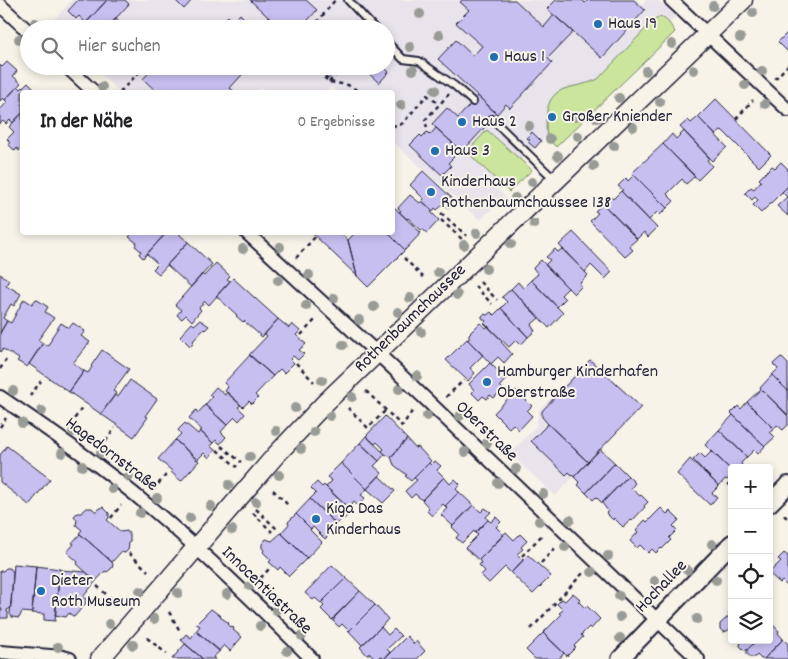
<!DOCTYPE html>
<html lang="de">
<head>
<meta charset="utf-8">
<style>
	body { margin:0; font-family:Dekko,sans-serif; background:#f2f2f2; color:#202124 }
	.controls { position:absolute; right:15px; bottom:15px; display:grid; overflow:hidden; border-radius:5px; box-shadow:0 2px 8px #0003 }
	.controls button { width:45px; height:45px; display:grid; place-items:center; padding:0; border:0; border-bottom:1px solid #e0e0e0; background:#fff; color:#202124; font:25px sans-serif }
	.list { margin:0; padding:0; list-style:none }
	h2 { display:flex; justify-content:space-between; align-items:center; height:65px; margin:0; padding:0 20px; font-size:21px }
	h2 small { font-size:16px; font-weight:400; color:#757577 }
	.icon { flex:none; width:28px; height:28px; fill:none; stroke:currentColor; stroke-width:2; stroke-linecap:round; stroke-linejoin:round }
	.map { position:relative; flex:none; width:788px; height:659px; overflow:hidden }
	.search { position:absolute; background:#fff; box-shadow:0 2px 8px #0003; left:20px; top:20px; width:375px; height:55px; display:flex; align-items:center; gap:12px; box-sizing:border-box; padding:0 18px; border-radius:28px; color:#757577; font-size:19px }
	.panel { position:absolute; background:#fff; box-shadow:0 2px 8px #0003; left:20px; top:90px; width:375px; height:145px; border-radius:5px }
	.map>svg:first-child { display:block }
	.built { fill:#e9e3eb }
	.green { fill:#cbe59c; stroke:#76846c }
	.building { fill:#c8bff1; stroke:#22223b }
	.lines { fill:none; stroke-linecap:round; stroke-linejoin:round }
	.service-casing { stroke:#22223b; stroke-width:10 }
	.minor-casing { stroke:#22223b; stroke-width:16 }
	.tertiary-casing { stroke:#22223b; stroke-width:20 }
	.secondary-casing { stroke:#22223b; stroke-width:21 }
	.path { stroke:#22223b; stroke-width:2.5; stroke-dasharray:4 4; stroke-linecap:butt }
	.service { stroke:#f7f3e8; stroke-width:6 }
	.minor { stroke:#f7f3e8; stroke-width:12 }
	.tertiary { stroke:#f7f3e8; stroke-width:16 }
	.secondary { stroke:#f7f3e8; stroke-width:18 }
	.tree { fill:#999b96 }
	.poi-dot { fill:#1f6fb2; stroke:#f7f3e8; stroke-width:2 }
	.labels { text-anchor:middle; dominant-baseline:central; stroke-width:4; stroke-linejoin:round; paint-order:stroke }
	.poi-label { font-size:18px; fill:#22223b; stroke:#f7f3e8; text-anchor:start }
	.street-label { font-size:18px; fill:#22223b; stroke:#f7f3e8 }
</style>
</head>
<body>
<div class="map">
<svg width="788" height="659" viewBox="0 0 788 659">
	<rect width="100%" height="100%" fill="#f7f3e8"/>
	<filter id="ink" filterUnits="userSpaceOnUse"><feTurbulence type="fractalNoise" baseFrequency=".02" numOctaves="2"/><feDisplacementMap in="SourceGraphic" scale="10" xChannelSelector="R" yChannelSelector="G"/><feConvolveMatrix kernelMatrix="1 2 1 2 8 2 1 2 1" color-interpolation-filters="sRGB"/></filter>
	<g filter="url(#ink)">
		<path class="built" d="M72,0h564l6,5 4,-5h11l20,16 -183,169 11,12 -25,23 -87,-78 -1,-50h-54l-7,-5 -5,5h-60l-5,-4 -4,4h-137l-29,-26h295v-37h-335l-3,-3z
			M591,358l51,49 -87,89 -45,-42 26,-28 3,-16z"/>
		<path class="green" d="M660,17c8,2 11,9 15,15l-119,115 -9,-9c-2,-19 -3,-44 20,-50 11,-3 21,-4 31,-9l55,-58z
			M487,130l45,40 -23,22 -42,-40z"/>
		<path class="building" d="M78,0h29l-21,23 -7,-7 -3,3 -8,-8z
			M107,0h18l4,4 -23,25h-18l-4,-4z
			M175,0h17l-8,9z
			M250,0h56l11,10 -17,19h-19z
			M462,0h53l29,27 10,-12 19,17 -25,26 4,5 -42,45 -4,-4 -9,10 -59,-55 18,-19 17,16 9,-10 -26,-23 13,-13 -9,-8z
			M556,0h26l3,3 3,-3h46l11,10 -43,48 -55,-49z
			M240,14l15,15h-38l11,-13 5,5z
			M116,19l10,10h-20z
			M788,32v20l-10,-10z
			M7,62l10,9 -4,5 8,7 -16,17 -2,-2 -3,3v-36l2,2z
			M155,66h95l-20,22 5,4h-58l-5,-4 -5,4h-10l-14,-13z
			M361,66h22l6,6 -10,11z
			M330,67l5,5 -7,7 -5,-5z
			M28,82l6,6 -5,4h-7v21l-9,10 -3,-3 -4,4 -3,-3 -3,3v-14l7,-8 -2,-2 13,-14 3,3z
			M478,96l19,18 -35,38 -30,-28 15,-16 11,10z
			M716,99l55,56 -12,12 -37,-37 -6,5 -18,-18z
			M22,113v34l-3,4 -2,-3 -2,3 -6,-6v-4l-2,-2 7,-7 -5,-5z
			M698,117l29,30 -15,14 -32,-34 8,-7 3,3z
			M436,128l21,19 -7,7 4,3 -6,6 3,3 -9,9 -32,-30 10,-10 2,2 5,-5 3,3z
			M684,131l26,27 -3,2 5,6 -14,14 -35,-36 9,-10 4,5z
			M532,132l9,9 -6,7 -7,-6 2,-2 -3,-2z
			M663,144l32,32 -9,8 -4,-5 -15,15 7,7 -7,7 -35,-35z
			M781,162l7,7 -1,2 1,1v14l-27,27 -8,-8 5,-5 -3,-3 -3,3 -7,-7 6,-6 3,2 7,-8 -2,-2 13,-13 3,2z
			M423,171l32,30 -7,7 -4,-4 -7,6 -2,-2 -2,3 -11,-10 2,-2 -14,-14z
			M634,175l33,33 -7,7 -3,-3 -8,8 -28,-29 2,-1 -5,-4 8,-8 2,3z
			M788,186v30l-11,-10 10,-9 -5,-5z
			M621,191l36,37 -9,9 -4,-5 -7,7 -34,-35 7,-8 3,3z
			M410,195l10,8 2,-2 11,10 -2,1 8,8 -12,13 -5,-4 -1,1 -13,-12 -1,1 -8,-7 2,-1 -3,-3z
			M603,204l34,35 -8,7 4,4 -8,7 -35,-36 8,-8 -3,-2z
			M393,206l28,27 -16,17 -18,-18h5z
			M133,232h34l-24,26 -4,-4 2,-3 -6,-5 2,-3 -8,-6z
			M167,232h13v3l8,7 -29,32 -6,-5 5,-5 -11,-10z
			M311,232h28l9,8 9,36z
			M356,232h31l18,18 -37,37 -11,-11 -9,-36z
			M573,232l39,40 -7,7 -14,-14 -6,7 -26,-27z
			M188,242l24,22 -21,23 -24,-22z
			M555,249l3,3 4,-3 26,26 -9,9 3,2 -8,8 -29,-29 5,-5 -4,-3z
			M541,260l27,28 -7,7 4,4 -8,8 -26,-27 7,-6 -5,-6z
			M216,263l14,13 -3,3 3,2 -21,24 -4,-4 -6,7 2,2 -9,11 -6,-6 -4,4 -5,-4 4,-5 -6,-5 27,-31 2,2z
			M0,274l9,6 -3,5 15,9 -7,12 -3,-2 -8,14 4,3 -7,12z
			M233,278l45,41 -16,18 -18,-16 -1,1 -7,-6 1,-1 -21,-19z
			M531,280l32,33 -14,15 -38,-39 7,-7 5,6z
			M511,289l28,29 -8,7 4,6 -7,6 -27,-29 6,-6 -5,-5z
			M24,299l8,5 4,-5 12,8 -3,5 9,6 -16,22 5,3 -16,24 -10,-6 2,-2 -16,-10 -2,3 -1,-1v-18l7,-12 4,2z
			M501,308l27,29 -7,8 -5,-5 -7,7 -25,-24 2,-2 -4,-3v-2l2,-2 3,1 4,-3 3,3z
			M278,319l11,9 3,-4 8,7 -4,4 10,9 -7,6 5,4 -6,6 -5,-4 -3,3 4,4 -10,10 -4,-4 -7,7 -24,-21 18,-19 -2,-2z
			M200,320l9,6 -4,4 -1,-1 -11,12 1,1 -4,4 -10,-10 12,-13 2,2z
			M61,323l8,5 4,-5 12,8 -4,5 9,6 -17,21 11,8 -15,21 -40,-28 14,-21 4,3 5,-7 -1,-1z
			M480,323l6,5 2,-2 14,15 -1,1 11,12 -8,9 -6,-6 -7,7 -23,-24 1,-1v-5z
			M467,339l16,16 -13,13 5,5 -7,8 -22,-21z
			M102,350l27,19 -16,22 3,2 -15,21 -32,-22 15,-21 4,2 4,-6 -1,-1z
			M250,355l23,21 -18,19 3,3 -6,6 -3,-3 -6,6 -18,-16 3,-4 -4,-4z
			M781,357l7,7v27l-16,-16 6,-6 -5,-5z
			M590,360l51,47 -53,55 -40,-38 -6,-7v-6z
			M490,363l16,16 -6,7 3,3 -9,9 -4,-3 -3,4 -4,-3 -4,4 -7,-7 2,-3 -5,-6z
			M772,375l16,16v24l-28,-27z
			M130,380l27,19 -12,17 3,1 -14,20 -33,-23 14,-19 3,2z
			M216,387l9,8 2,-3 14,13 -3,2 7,7 -6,7 -4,-4 -8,8 -22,-20 7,-8 -3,-2z
			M761,389l27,27v9l-5,5 -6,-5 -3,4 -27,-27z
			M516,390l16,16 -5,5 5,5 -13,14 -6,-6 -4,4 -15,-15z
			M747,402l27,27 -4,3 5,5 -10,9 -34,-33 7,-7 3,3z
			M205,405l22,20 -6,7 5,5 -6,7 -4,-4 -3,3 -13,-12 2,-1 -13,-12 7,-8 2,3z
			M733,415l32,31 -7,8 -4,-4 -7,7 -28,-27z
			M385,416l22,23 -16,18 -6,-3 -3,-3 2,-2 -7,-7 -2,2 -9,-8z
			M185,423l13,11 2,-3 13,12 -3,3 5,4 -6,8 -5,-5 -7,7 -22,-20 6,-6 -3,-4z
			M548,424l40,38 -14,15 -5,-5 -3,3 -35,-34z
			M719,430l28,27 -6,6 2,5h-11v3l-27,-26z
			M366,436l19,18 -6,7 -19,-18z
			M407,439l8,9 3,-1 13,14 -20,20 -6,-5 2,-1 -13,-10 -3,-8z
			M175,440l24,21 -18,20 -10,-9 1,-1 -14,-12z
			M360,443l19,18 -5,5 8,7 -15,16 -26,-26z
			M7,446l43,33 -21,26 -29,-23v-27z
			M600,449l15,14 -29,30 -8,-8 2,-2 -6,-6z
			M712,451l20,20v4l-5,5 -2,-1 -6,7 -26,-26 7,-7 5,5z
			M690,459l29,27 -7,7 5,4 -7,8 -33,-31z
			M435,461l6,5 -4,4 7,7 -22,23 -7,-6 -4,4 -6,-7 12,-11 -3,-2 15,-15 2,2z
			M341,463l26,26 -6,6 4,3 -7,8 -4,-4 -6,6 -22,-21 6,-6 -5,-4z
			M615,463l13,13 -26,27 -6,-6 -3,3 -7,-7z
			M379,476l16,15 -12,12 -16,-14z
			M628,476l7,7 -4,5 9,8 1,-1 7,7 -4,4 1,1 -13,14 -1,-1 -8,7 -9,-9 -1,2 -7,-7 2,-2 -6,-8z
			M444,477l6,7 5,-5 5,5 -4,5 3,3 -14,14 -2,-2 -11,12 -5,-5 2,-3 -7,-8z
			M317,482l5,5 2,-2 28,26 -8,8 -1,-1 -7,6 -26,-25 6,-6 -5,-5z
			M459,492l14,13 -20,21 -12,-11 6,-7 -2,-2z
			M310,499l26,25 -6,6 2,2 -7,7 -12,-12 -2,2 -15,-15z
			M473,505l8,7 4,-4 6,4 -5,5 2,3 -13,13 -1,-2 -12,12 -6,-5 3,-4 -7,-7z
			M103,507l6,6v5l-2,2 14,12 6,-1 3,4v6l-2,3 1,1 -1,5 -3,3 -4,-1 -9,10 -33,-29 3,-3 -6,-5 1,-5 -3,-4 3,-3h4l6,-5h5l4,4 3,-3z
			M661,508l6,6 3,-3 9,9 -6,6 4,4 -8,8 2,2 -9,9 -1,-1 -5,5 -4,-4 -4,4 -8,-8 -3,3 -7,-7 8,-9 -2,-2 9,-10 2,2z
			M296,514l15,15 -1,1 12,12 -15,16 -26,-25 8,-9 -1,-2z
			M496,517l5,5 -5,5 8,8 -25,25 -14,-12 13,-13 -3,-2 13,-13 3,2z
			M506,532l8,8 6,-6 7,7 -6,6 2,2 -6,5 6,6 -12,13 -6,-6 -16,16 -8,-8 4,-4 -6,-6 2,-2 -2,-3z
			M281,533l26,25 -18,18 -9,-9 -2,3 -9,-8 2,-2 -8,-8 1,-2 -2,-2v-4l4,-5 6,2z
			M80,534l32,28 1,3 -1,3 -5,4 -2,-1 -9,10 -19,-17 1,-2 -11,-10 7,-8 -2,-1z
			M784,553l4,3v31l-6,-6 -2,2 -11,-10 12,-12 -3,-2z
			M528,555l23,21 -18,18 -22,-21z
			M14,564l22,2 -4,47 -10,-1 -3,6 -7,-1 -2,-3z
			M332,565l14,13 -25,25 -6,-5 -2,2 -8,-7z
			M36,566l24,3 -5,52 -11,-1v-6l-12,-1z
			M6,568h4l3,4 -2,36 -4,2v2h1v6h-8v-7h2v-1l-2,-3v-36h3z
			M60,570l26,2 10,9 -13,16 3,2v4l-12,14 -5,-4 -3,4 -11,-2z
			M346,578l14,13 -28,29 -11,-11 3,-3 -3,-3z
			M360,591l15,14 -26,26 -7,-7 -3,3 -6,-6 2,-3 -1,-1z
			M573,593l7,6 -2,2 7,7 2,-2 13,13 -9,10 -2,-2 -8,8 2,2 -9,9 2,1 -9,9 -24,-23 18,-18 -2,-2 4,-3 -6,-6 5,-5 3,2z
			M375,605l13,14 -7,8 -19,18 -13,-14z
			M211,609l8,6v-1l2,2 -1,1 9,6 -1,1 4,4 1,-1 1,2 -1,1 9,7 -12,14 -6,-6 -5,6 -23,-20 4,-5 -4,-2z
			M732,609v22l-2,-2 -3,2 -4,1 -3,-3v-5l10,-9 -2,-2z
			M772,624l7,7 -1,2 5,6 -19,20h-3l-4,-4 -2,2h-4l-4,-3v-4l10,-10h12v-13z
			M381,627l7,8 6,-6 7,7 -14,13 3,3 -6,7 -4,-3 -3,3h-2l-5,-6 -3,2 -7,-8z
			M196,631l24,20 -7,6 2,2h-12l-22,-19 5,-6 5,4z
			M543,633l21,20 -5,6h-24l-9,-9z
			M407,636l7,8 2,-3 9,10 -8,8h-33z
			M783,639l5,5v15h-24z
			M741,640h16l-10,10h-3l-4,-4z
			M185,644l18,15h-31z"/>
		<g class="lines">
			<g class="service-casing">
				<path id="service" d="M348,0l27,29
					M386,41l17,18 16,2 36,25 18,16
					M492,119l62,60"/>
			</g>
			<g class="minor-casing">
				<path id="minor" d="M671,0l117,110
					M0,5l29,27
					M66,66l28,26
					M246,232l145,134 307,293
					M0,397c52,35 103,70 151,111 56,47 109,99 161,151
					M0,652l63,5 7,2"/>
			</g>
			<g class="tertiary-casing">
				<path id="tertiary" d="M769,504l19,-19
					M620,659l112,-116"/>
			</g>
			<g class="secondary-casing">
				<path id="secondary" d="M100,659l175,-203 50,-53 418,-403"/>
			</g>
			<path class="path" d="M181,29l4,-4
				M312,29l23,-29
				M313,66l16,16 19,3 12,7
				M775,79l13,-14
				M329,82l9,-9 4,-7
				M120,92l25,-26
				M736,119l17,-19
				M392,125l6,1 5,-3 24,-28 12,9
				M427,128l-2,-8 24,-26
				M441,213l26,23
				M441,220l22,20
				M296,258l19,-21
				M404,258l19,19
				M480,282l17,18
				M475,286l17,18
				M301,335l15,-16
				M296,363l18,19
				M0,369l6,-9
				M366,391l36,35 11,-16
				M30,396l11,-15
				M446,397l18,-17
				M348,408l20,20 18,-18
				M70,425l12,-17
				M0,427l6,-9
				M221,446l20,16
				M101,448l14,-20
				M217,450l20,17
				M728,483l4,4
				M153,490l13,-15
				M273,490l17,17
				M256,509l21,20
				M253,513l19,19
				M784,515l4,4
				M111,518l10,-13
				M129,553l19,18
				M522,556l22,-23
				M541,563l16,-17
				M255,584l14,-15
				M97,586l21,19
				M169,612l11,19
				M531,629l53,-57
				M147,638l20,16"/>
			<use href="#service" class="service"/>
			<use href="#minor" class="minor"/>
			<use href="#tertiary" class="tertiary"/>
			<use href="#secondary" class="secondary"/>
		</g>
		<g class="tree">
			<circle cx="713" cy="6" r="5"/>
			<circle cx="753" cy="13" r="5"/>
			<circle cx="420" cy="14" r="5"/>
			<circle cx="35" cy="23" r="5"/>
			<circle cx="439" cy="35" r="5"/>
			<circle cx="740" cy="38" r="5"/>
			<circle cx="19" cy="39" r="5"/>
			<circle cx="672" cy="44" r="5"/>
			<circle cx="410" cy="47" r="5"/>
			<circle cx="413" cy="70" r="5"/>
			<circle cx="694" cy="70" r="5"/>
			<circle cx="646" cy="71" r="5"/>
			<circle cx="762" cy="71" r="5"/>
			<circle cx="745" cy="85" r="5"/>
			<circle cx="102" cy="87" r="5"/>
			<circle cx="435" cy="90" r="5"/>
			<circle cx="619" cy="98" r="5"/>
			<circle cx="660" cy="102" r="5"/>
			<circle cx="765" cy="104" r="5"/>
			<circle cx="401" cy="105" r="5"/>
			<circle cx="575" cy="117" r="5"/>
			<circle cx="597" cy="118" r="5"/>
			<circle cx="529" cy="126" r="5"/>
			<circle cx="633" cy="127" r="5"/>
			<circle cx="578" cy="136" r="5"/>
			<circle cx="550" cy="139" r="5"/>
			<circle cx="614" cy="146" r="5"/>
			<circle cx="558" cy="156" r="5"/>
			<circle cx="594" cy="166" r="5"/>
			<circle cx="532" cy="182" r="5"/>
			<circle cx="515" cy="198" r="5"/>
			<circle cx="555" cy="202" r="5"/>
			<circle cx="534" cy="224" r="5"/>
			<circle cx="477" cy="233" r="5"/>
			<circle cx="511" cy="244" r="5"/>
			<circle cx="464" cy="245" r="5"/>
			<circle cx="280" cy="247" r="5"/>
			<circle cx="243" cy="249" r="5"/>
			<circle cx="486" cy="269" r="5"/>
			<circle cx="438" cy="272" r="5"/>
			<circle cx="309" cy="275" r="5"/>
			<circle cx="278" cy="280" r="5"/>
			<circle cx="457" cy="295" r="5"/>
			<circle cx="334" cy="298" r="5"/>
			<circle cx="410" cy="298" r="5"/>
			<circle cx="306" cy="306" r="5"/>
			<circle cx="374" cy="307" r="5"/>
			<circle cx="398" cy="312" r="5"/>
			<circle cx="359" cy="320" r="5"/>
			<circle cx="421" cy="332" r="5"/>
			<circle cx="343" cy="345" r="5"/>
			<circle cx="417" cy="376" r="5"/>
			<circle cx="322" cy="380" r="5"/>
			<circle cx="399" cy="389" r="5"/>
			<circle cx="13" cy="391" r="5"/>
			<circle cx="352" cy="397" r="5"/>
			<circle cx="295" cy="408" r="5"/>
			<circle cx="42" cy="411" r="5"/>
			<circle cx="330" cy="416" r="5"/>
			<circle cx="427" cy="416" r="5"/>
			<circle cx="460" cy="416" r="5"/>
			<circle cx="22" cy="423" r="5"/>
			<circle cx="276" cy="431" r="5"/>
			<circle cx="73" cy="432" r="5"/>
			<circle cx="314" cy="432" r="5"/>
			<circle cx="487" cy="443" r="5"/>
			<circle cx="301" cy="449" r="5"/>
			<circle cx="465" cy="452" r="5"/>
			<circle cx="62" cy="453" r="5"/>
			<circle cx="101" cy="453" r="5"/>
			<circle cx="250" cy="457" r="5"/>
			<circle cx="82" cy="466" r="5"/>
			<circle cx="516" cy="469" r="5"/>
			<circle cx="279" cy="475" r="5"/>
			<circle cx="129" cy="476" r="5"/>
			<circle cx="498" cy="483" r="5"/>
			<circle cx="229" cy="485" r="5"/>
			<circle cx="112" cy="489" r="5"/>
			<circle cx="543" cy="494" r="5"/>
			<circle cx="157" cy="498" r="5"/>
			<circle cx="256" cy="502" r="5"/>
			<circle cx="211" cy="506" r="5"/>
			<circle cx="140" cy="513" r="5"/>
			<circle cx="190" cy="518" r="5"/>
			<circle cx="570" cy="520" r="5"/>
			<circle cx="539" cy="521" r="5"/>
			<circle cx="232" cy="530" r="5"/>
			<circle cx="712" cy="544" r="5"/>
			<circle cx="565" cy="547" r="5"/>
			<circle cx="608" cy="556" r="5"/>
			<circle cx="687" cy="570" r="5"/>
			<circle cx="592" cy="572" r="5"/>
			<circle cx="716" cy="580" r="5"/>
			<circle cx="655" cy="581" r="5"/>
			<circle cx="250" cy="586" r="5"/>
			<circle cx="140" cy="591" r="5"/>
			<circle cx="178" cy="593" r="5"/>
			<circle cx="227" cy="594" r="5"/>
			<circle cx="619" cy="596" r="5"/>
			<circle cx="276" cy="610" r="5"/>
			<circle cx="620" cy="617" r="5"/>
			<circle cx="154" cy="619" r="5"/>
			<circle cx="697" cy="619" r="5"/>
			<circle cx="109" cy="624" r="5"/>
			<circle cx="260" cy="626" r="5"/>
			<circle cx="302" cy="636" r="5"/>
			<circle cx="620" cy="638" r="5"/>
			<circle cx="133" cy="645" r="5"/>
			<circle cx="58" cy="647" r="5"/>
			<circle cx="287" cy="651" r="5"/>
		</g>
	</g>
	<g class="poi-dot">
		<circle cx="598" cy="24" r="5"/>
		<circle cx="494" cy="57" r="5"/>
		<circle cx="552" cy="117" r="5"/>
		<circle cx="462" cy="122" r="5"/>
		<circle cx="435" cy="151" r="5"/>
		<circle cx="431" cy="192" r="5"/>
		<circle cx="487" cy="382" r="5"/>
		<circle cx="316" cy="519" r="5"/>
		<circle cx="41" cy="591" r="5"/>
	</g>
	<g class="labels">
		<g class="poi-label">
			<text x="608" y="24">Haus 19</text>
			<text x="504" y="57">Haus 1</text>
			<text x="562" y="117">Großer Kniender</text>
			<text x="472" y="122">Haus 2</text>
			<text x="445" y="151">Haus 3</text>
			<text x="441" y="182">Kinderhaus<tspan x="441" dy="21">Rothenbaumchaussee 138</tspan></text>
			<text x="497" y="372">Hamburger Kinderhafen<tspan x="497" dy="21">Oberstraße</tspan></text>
			<text x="326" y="509">Kiga Das<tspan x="326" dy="21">Kinderhaus</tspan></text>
			<text x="51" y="581">Dieter<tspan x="51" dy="21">Roth Museum</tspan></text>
		</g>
		<g class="street-label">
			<text transform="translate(411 319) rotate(-44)">Rothenbaumchaussee</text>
			<text transform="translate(486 432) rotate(44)">Oberstraße</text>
			<text transform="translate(111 455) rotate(37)">Hagedornstraße</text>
			<text transform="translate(662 587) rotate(-46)">Hochallee</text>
			<text transform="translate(266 591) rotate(44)">Innocentiastraße</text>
		</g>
	</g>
</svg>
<div class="controls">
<button>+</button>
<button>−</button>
<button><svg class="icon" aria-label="locate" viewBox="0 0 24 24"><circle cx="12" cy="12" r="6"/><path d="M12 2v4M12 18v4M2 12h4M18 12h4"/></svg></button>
<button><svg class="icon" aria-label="layers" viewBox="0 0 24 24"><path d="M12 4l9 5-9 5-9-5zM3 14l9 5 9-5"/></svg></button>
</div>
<div class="search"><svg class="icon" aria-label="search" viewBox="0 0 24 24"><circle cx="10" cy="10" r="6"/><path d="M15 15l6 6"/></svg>Hier suchen</div>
<section class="panel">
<h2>In der Nähe<small>0 Ergebnisse</small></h2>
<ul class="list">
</ul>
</section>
</div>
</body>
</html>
